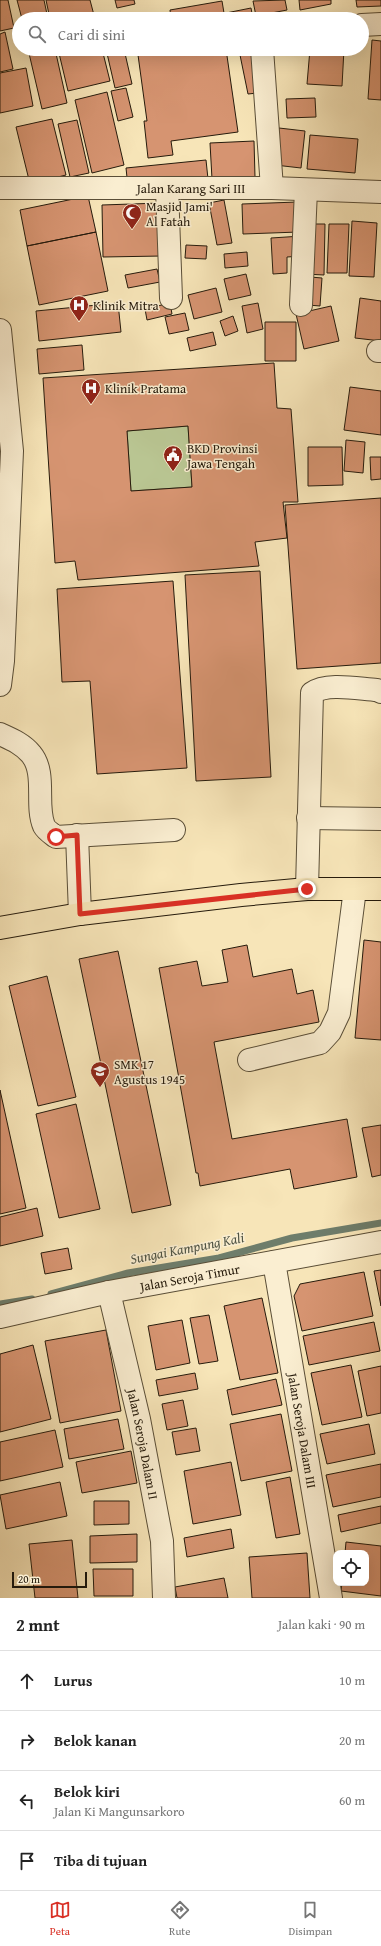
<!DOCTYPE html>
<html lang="id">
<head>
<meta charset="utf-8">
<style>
	body { margin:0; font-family:"Gentium Book Plus",serif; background:#f2f2f2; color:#222 }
	.controls { position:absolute; right:12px; bottom:12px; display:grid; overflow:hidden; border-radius:8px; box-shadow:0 4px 16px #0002 }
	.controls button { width:36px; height:36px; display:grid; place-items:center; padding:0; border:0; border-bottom:1px solid #e0e0e0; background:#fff; color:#222; font:20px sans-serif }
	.scale { position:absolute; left:12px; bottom:10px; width:75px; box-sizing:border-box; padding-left:4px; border:2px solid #261b0c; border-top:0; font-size:11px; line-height:14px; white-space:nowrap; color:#261b0c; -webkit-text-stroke:3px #faeed1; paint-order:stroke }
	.stop { position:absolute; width:12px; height:12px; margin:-9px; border:3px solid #d93025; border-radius:50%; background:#fff }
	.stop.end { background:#d93025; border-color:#fff; box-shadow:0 1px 4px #0008 }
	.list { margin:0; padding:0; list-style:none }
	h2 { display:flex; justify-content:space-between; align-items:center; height:52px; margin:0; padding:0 16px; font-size:17px }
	h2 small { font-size:13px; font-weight:400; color:#767676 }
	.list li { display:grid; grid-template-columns:26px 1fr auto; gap:12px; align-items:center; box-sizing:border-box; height:60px; padding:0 16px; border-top:1px solid #e0e0e0 }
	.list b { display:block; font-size:15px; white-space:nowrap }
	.list p { margin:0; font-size:13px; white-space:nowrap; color:#767676 }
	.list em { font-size:13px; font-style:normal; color:#767676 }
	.icon { flex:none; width:22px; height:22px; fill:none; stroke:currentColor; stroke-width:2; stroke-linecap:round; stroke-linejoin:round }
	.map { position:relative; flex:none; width:381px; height:1598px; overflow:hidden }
	.search { position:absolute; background:#fff; box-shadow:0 4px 16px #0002; left:12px; right:12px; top:12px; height:44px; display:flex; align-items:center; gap:10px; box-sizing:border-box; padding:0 14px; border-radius:22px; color:#767676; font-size:15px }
	.sheet { height:292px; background:#fff }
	nav { display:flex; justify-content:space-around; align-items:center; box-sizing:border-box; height:56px; border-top:1px solid #e0e0e0; background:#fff; font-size:11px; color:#767676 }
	nav a { display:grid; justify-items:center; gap:2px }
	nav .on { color:#d93025 }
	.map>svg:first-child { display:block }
	.green { fill:#b9c592; stroke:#70704f }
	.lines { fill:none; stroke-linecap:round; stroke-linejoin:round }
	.stream { stroke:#6e7d6b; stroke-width:7 }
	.building { fill:#d69471; stroke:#261b0c; fill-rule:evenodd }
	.minor-casing { stroke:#5a4e37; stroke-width:24 }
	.major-casing { stroke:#261b0c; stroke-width:24 }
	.minor { stroke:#faeed1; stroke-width:22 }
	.major { stroke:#f7e5b8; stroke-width:22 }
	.route { stroke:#d93025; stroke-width:5 }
	.labels { text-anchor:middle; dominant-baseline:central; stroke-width:3; stroke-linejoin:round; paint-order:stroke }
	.street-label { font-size:13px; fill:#261b0c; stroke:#faeed1 }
	.poi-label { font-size:13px; fill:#261b0c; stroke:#faeed1; text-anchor:start }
	.water-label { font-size:14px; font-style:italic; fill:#505444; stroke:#faeed1 }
</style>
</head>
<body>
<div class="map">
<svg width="381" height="1598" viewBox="0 0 381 1598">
	<rect width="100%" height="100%" fill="#f7e5b8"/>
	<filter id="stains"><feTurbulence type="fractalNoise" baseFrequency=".005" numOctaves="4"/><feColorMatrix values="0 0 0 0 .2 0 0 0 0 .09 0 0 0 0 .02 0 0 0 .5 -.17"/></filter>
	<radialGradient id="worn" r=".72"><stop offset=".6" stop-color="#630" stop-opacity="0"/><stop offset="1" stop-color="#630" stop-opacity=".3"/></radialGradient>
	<path class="green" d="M188,426l4,61 -61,4 -4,-60z"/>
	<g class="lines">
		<path class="stream" d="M51,1294l77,-21 91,-15 73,-20 89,-15
			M0,1304l32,-5"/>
	</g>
	<path class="building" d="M0,0h8l6,28 -14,3z
		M17,0h27l4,19h-26z
		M46,0h44l5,19h-45z
		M115,0h19l1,4 -18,4z
		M285,0l2,10 -31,6 -3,-15z
		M299,0h32v4l-31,6z
		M356,0h25v6l-24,1z
		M222,1l3,18h-54l-1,-9z
		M251,8l2,11h-26l-1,-6z
		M5,32l8,37 -13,3v-38z
		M372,40l9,1v59l-13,-1z
		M28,49h27l12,54 -25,6z
		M58,49h44l8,32 -42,10z
		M106,49h18l8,35 -17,4z
		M144,49h82l12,83 -67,9 2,14 -25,3 -4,-37h3l-9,-66 7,-1z
		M310,49h34l-2,37 -35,-2z
		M251,53l7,40 -10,1 -8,-39z
		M26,68l7,38 -33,7v-40z
		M126,88l7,29 -15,4 -7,-30z
		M107,92l17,73 -32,8 -17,-73z
		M315,98l1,19 -29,1 -1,-19z
		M52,119l14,56 -36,9 -14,-57z
		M77,120l12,53 -19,4 -12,-53z
		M279,128l26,3 -4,37 -26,-3z
		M310,135l48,4 -3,34 -48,-4z
		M254,141l1,36 -43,2 -2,-36z
		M206,160l2,19 -80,8 -2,-19z
		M88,196l8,36 -69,14 -7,-36z
		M224,200l8,43 -15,2 -8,-42z
		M298,202l1,30 -56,2 -1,-30z
		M161,203l1,53 -59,1 -1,-52z
		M352,221l25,2 -3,54 -25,-1z
		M305,224h20l-1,51 -19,-1z
		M329,224h20l-2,49h-20z
		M96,232l12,59 -69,14 -12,-59z
		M302,236v20l-15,1v16l-14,1 -2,-36z
		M186,245l21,1 -1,13 -21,-1z
		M247,252l1,14 -23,2 -1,-14z
		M157,269l3,13 -32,6 -3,-13z
		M246,274l5,21 -22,5 -5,-21z
		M310,277l12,1 -2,28 -12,-1z
		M216,288l6,24 -28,7 -6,-24z
		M360,298l21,3v40l-26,-3z
		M118,303l3,29 -82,9 -3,-30z
		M170,303l2,11 -25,6 -2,-11z
		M258,303l5,26 -16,4 -5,-27z
		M331,306l8,35 -35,8 -8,-35z
		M185,313l4,17 -20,4 -4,-17z
		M233,316l5,15 -13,5 -5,-15z
		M265,322h31v39h-31z
		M213,332l3,13 -26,6 -3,-13z
		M82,345l2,25 -45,4 -2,-25z
		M274,363l3,45 14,1 7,93h-15l4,36 -32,4 4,24 -181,14 -3,-19 -20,2 -12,-185zM188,426l4,61 -61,4 -4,-60z
		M350,387l31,4v44l-37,-5z
		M346,440l19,2 -2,31 -19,-2z
		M308,447h34l1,38 -35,1z
		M370,457h11v22l-10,1z
		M381,498v165l-84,6 -12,-164z
		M260,571l11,206 -75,4 -11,-206z
		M173,581l14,187 -90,6 -7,-93 -28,1 -5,-93z
		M364,940l17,2v98l-26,-2z
		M247,945l6,32 39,-8 5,25 16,-4 6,32 -105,20 18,97 115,-20 10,58 -63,12 -4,-20 -90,17 -2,-13h-2l-37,-205 38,-7 5,25 26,-4 -6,-32z
		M118,951l53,254 -39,8 -53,-254z
		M47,976l29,121 -38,9 -29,-120z
		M0,1090l26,118 -26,6z
		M76,1104l24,105 -41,9 -23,-104z
		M381,1125v50l-9,2 -10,-49z
		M37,1208l6,28 -43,10v-29z
		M68,1248l4,21 -27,5 -4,-21z
		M381,1270v36l-7,-35z
		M364,1272l9,44 -71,15 -8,-35 6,-12z
		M262,1298l16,75 -38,7 -16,-74z
		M209,1315l9,46 -19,3 -9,-46z
		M182,1320l8,43 -34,7 -8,-44z
		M374,1322l6,29 -71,14 -6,-29z
		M106,1330l15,81 -61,12 -15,-82z
		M33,1345l18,74 -51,13v-78z
		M351,1365l11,52 -40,8 -11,-52z
		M381,1366v47l-14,3 -9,-45z
		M195,1373l3,16 -39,7 -3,-16z
		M276,1379l6,26 -50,10 -5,-25z
		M183,1400l5,26 -21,4 -5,-26z
		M281,1414l11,57 -51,10 -11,-57z
		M118,1419l6,30 -55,10 -5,-30z
		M369,1424l6,30 -48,10 -7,-30z
		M196,1428l4,23 -24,4 -4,-23z
		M55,1430l8,37 -63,14v-39z
		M131,1451l6,32 -55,10 -6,-31z
		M231,1462l10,53 -48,9 -9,-53z
		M381,1464v33l-48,10 -7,-32z
		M290,1477l10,57 -24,4 -10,-56z
		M60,1482l7,34 -61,13 -6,-34z
		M94,1501h35v23l-35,1z
		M381,1506v17l-40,9 -3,-17z
		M231,1529l3,19 -47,9 -3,-19z
		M137,1534v28l-47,1v-27z
		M72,1540l6,58h-43l-6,-54z
		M346,1542l35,4v50l-40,-5 1,-8h24v-30h-21z
		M307,1553l3,45h-58l-3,-41z
		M93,1569h40v27h-39z
		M224,1578l4,20h-51l-2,-11z"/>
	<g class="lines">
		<g class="minor-casing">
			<g id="minor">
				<path d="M362,25l19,-1"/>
				<path d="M262,49l10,139"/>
				<path id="s1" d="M0,188h272l109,4"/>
				<path d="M167,189l4,109"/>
				<path d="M301,305l5,-115"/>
				<path d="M0,330l12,121 -9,210 -3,24"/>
				<path d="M378,351h3"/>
				<path d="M0,734c11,5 23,10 31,20 16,19 4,51 13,72 2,4 8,8 12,11l118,-7"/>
				<path d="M308,818l73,1"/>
				<path d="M77,835l3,79"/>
				<path d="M307,889l5,-196c15,-11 47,-4 65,-3l4,2"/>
				<path d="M249,1060l71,-17 10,-11 9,-19 16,-124"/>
				<path id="s2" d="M274,1262l57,336"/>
				<path id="s3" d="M109,1292l30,127 23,122 2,57"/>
				<path id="s4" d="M0,1317l109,-25 272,-50"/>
			</g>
		</g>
		<g class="major-casing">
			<path id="major" d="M0,928l80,-14 161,-19 66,-6h74"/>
		</g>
		<use href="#minor" class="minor"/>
		<use href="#major" class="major"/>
	</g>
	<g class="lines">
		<path class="route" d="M56,837l21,-2 3,79 227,-25"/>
	</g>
	<defs>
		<g id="mosque-pin" transform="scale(1)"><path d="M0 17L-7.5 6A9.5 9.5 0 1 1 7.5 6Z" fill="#8f2418" stroke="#faeed1"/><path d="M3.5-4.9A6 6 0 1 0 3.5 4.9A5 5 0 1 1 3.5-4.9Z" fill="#fff"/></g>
		<g id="hospital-pin" transform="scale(1)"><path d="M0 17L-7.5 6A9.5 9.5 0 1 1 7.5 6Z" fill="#8f2418" stroke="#faeed1"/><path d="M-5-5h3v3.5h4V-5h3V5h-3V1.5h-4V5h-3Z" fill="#fff"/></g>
		<g id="civic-pin" transform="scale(1)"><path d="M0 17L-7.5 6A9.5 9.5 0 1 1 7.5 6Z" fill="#8f2418" stroke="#faeed1"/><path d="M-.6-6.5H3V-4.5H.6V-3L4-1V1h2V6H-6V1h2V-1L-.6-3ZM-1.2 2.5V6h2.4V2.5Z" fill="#fff"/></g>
		<g id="school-pin" transform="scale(1)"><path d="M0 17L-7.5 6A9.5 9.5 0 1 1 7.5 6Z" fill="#8f2418" stroke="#faeed1"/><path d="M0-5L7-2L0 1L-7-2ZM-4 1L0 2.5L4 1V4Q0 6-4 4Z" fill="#fff"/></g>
	</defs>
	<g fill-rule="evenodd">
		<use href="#mosque-pin" x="132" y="213"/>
		<use href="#hospital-pin" x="79" y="305"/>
		<use href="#hospital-pin" x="91" y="388"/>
		<use href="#civic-pin" x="173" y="455"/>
		<use href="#school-pin" x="100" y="1071"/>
	</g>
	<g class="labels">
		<g class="street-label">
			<text stroke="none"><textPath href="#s1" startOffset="191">Jalan Karang Sari III</textPath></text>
			<text stroke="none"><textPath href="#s4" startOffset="194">Jalan Seroja Timur</textPath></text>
			<text stroke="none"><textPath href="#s2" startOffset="171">Jalan Seroja Dalam III</textPath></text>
			<text stroke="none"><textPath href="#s3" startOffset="156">Jalan Seroja Dalam II</textPath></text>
		</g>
		<g class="poi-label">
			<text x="146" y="206">Masjid Jami'<tspan x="146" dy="15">Al Fatah</tspan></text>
			<text x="93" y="305">Klinik Mitra</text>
			<text x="105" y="388">Klinik Pratama</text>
			<text x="187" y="448">BKD Provinsi<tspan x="187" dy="15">Jawa Tengah</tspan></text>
			<text x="114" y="1064">SMK 17<tspan x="114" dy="15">Agustus 1945</tspan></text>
		</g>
		<g class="water-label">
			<text transform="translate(187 1248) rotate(-11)">Sungai Kampung Kali</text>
		</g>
	</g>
	<rect width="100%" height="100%" filter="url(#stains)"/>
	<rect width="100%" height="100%" fill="url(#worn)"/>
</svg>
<div class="controls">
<button><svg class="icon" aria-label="locate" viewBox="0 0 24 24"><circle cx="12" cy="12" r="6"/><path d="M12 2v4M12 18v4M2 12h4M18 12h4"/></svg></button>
</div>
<div class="scale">20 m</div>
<div class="stop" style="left:56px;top:837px"></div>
<div class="stop end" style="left:307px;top:889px"></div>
<div class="search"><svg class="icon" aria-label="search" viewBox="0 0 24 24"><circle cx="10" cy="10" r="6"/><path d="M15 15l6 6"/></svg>Cari di sini</div>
</div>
<section class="sheet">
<h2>2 mnt<small>Jalan kaki · 90 m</small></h2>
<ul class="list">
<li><svg class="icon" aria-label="ahead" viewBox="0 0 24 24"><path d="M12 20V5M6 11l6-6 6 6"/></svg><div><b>Lurus</b></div><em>10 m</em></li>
<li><svg class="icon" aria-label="right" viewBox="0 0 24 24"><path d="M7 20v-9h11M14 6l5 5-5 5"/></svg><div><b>Belok kanan</b></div><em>20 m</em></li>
<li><svg class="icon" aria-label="left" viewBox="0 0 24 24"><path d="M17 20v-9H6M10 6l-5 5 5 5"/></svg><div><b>Belok kiri</b><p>Jalan Ki Mangunsarkoro</p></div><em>60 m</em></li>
<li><svg class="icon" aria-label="arrive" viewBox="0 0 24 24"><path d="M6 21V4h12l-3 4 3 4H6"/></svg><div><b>Tiba di tujuan</b></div></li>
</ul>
</section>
<nav>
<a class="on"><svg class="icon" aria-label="map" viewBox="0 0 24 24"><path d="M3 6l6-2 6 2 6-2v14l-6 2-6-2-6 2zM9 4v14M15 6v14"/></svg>Peta</a>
<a><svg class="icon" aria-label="directions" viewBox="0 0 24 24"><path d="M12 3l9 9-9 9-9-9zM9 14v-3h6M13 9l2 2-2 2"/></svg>Rute</a>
<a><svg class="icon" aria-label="saved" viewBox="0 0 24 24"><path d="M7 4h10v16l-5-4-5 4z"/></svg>Disimpan</a>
</nav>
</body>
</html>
